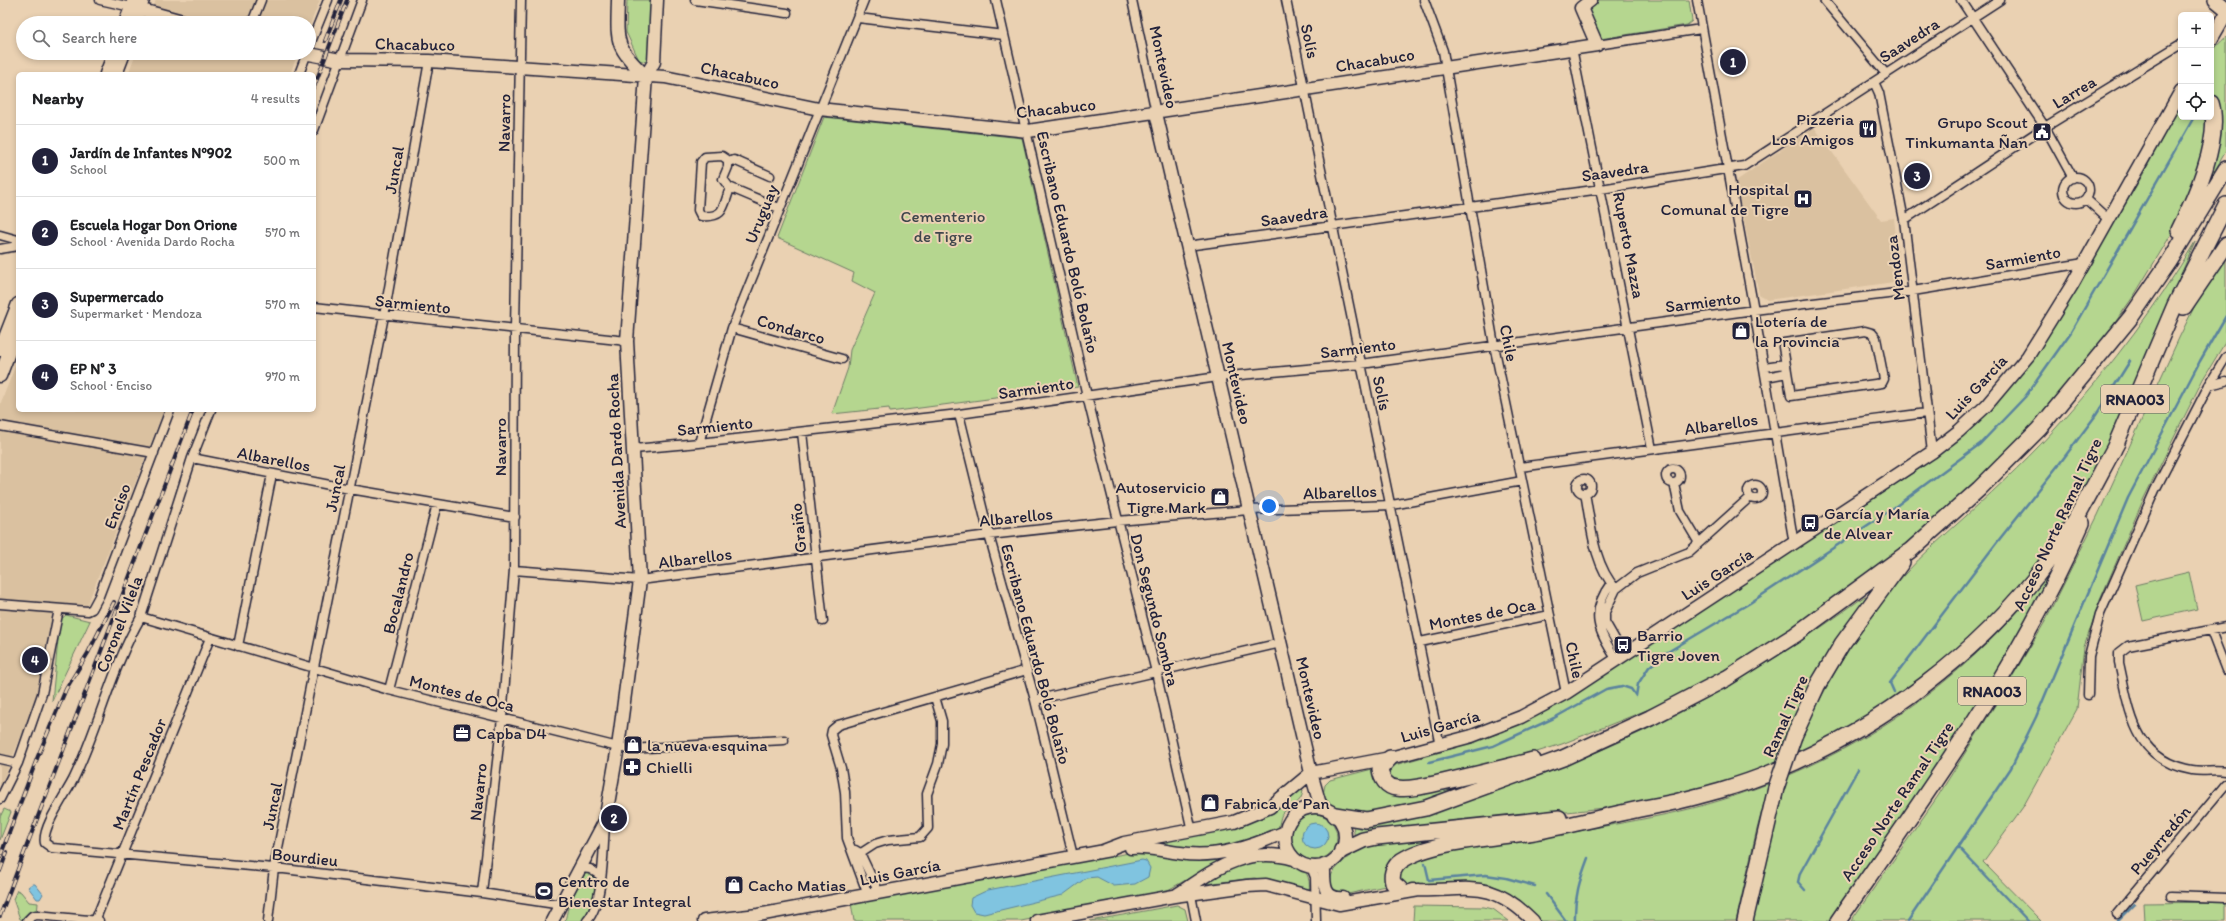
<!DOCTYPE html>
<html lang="en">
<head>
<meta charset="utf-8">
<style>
	body { margin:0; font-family:Itim,sans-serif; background:#f6f6f6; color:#202124 }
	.controls { position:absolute; right:12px; top:12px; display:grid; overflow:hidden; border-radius:6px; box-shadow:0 2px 6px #0003 }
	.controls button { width:36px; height:36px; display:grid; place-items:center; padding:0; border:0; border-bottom:1px solid #e0e0e0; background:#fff; color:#202124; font:20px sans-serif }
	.you { position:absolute; left:1269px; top:506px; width:14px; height:14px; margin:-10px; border:3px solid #fff; border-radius:50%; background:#1a73e8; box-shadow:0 0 0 6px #1a73e833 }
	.badge { display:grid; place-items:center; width:26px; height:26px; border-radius:50%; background:#22223b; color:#fff; font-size:13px; font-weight:700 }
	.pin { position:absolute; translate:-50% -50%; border:2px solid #fff; box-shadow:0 1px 4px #0006 }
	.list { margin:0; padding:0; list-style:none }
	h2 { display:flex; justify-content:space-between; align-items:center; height:52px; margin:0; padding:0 16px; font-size:17px }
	h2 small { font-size:13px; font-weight:400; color:#757577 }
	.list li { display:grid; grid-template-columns:26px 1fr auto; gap:12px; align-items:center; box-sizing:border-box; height:72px; padding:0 16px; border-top:1px solid #e0e0e0 }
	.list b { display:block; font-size:15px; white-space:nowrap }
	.list p { margin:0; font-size:13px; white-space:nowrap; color:#757577 }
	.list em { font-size:13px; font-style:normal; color:#757577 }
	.icon { flex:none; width:22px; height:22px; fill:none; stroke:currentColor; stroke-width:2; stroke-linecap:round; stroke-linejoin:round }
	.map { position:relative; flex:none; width:2226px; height:921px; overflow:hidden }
	.search { position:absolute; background:#fff; box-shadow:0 2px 6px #0003; left:16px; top:16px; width:300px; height:44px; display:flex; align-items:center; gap:10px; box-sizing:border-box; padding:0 14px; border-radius:22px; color:#757577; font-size:15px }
	.panel { position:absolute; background:#fff; box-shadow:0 2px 6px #0003; left:16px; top:72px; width:300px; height:340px; border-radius:6px }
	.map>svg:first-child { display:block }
	.built { fill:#dac1a0 }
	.green { fill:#b5d68f; stroke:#6c7c65 }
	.water { fill:#80c4e0; stroke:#5a839e }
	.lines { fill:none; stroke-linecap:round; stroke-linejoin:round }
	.stream { stroke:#5a839e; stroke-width:2.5 }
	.street-casing { stroke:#22223b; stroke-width:11 }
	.secondary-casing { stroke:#22223b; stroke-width:15 }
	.primary-casing { stroke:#22223b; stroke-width:16 }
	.highway-casing { stroke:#22223b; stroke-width:18 }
	.street { stroke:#ead1b2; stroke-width:8 }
	.secondary { stroke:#ead1b2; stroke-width:12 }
	.primary { stroke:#ead1b2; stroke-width:13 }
	.highway { stroke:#ead1b2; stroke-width:15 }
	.rail-casing { stroke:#22223b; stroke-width:4 }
	.rail { stroke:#ead1b2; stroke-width:2.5; stroke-dasharray:8; stroke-linecap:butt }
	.highway-bridge-casing { stroke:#22223b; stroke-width:18; stroke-linecap:butt }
	.highway-bridge { stroke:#ead1b2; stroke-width:15 }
	.labels { text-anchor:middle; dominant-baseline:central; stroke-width:4; stroke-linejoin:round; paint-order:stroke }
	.shield { fill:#ead1b2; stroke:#5e565f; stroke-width:1 }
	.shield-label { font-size:16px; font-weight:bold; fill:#22223b }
	.street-label { font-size:17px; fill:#22223b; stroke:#ead1b2 }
	.poi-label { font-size:17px; fill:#22223b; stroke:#ead1b2; text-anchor:start }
	.park-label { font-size:17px; fill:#3f464c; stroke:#ead1b2 }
</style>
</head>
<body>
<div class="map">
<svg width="2226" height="921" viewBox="0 0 2226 921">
	<rect width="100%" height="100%" fill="#ead1b2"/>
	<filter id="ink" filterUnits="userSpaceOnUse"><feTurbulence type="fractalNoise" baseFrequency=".025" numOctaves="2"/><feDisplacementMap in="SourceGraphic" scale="8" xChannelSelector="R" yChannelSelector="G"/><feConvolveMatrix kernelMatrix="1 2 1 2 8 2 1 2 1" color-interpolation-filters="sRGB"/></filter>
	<g filter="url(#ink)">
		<path class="built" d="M156,0h164l-11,27v-4h-161z
			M136,53h162l-8,21h-162z
			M1814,127l67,93 13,-2 7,63 -134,19 -8,-6 -23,-113z
			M18,359v51h146l-78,198 -31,-3 -14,84 -41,98v-382z"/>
		<path class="green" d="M627,0h24l-3,58 -2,4 -7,-2 -13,-28z
			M1599,0h90l3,21 -5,4 -87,14 -12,-27z
			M2226,37v114l-35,61 23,-112c-4,-8 -6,-38 -2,-46 3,-7 8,-12 14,-17z
			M2181,103v14h28l-6,42 -28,69 -40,66 -42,60 -73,86 -75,72 -48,41 -121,87 -102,59 -112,45 -66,21 -89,20 -19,-6v-12l56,-16 59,-19 45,-22 374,-243 30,-22 34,-32 76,-101 80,-136z
			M824,117l198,21 56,249 -188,25 -1,-4 -57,6 16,-46 2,-18 25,-57 -23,-12 2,-8 -77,-35z
			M2195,242l-103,237 -48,79 -25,30 -66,67 -49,39 -83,51 -111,44 -87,17 -131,14 -137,20 -2,-15c49,-13 100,-23 149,-38 131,-41 253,-110 363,-191l3,1 -48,69 -20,39 1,32c28,-58 60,-113 103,-162 19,-21 41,-40 62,-59 34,-31 68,-63 98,-97 49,-55 94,-115 131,-177z
			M2226,257v84l-23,38 -59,119 -44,102 -16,47 -7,62 -54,98 -40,55 58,59h-190l87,-125 61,-97 47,-79 52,-105 81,-177 21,-43z
			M2054,565l1,1 -59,110 -63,101 -99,144h-83l16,-129 -11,41 -20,88h-198l-27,-25 -21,-12 -82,2 -9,-2 -3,-15c15,-6 30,-14 45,-18 18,-5 38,-5 56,-8 36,-5 72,-10 108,-17 40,-7 82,-15 120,-27 132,-42 248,-121 329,-234z
			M2189,572l8,37 -54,12 -8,-36z
			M66,615l24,6 -38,80 8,-81z
			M1380,767l2,19 105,-10 -38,20 -84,20 -31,-8 -8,-7 -3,-7 2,-9 5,-5z
			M1301,788l2,2c-1,14 -11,14 -20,23 -3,3 -3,10 -5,15 -21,13 -64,22 -89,20 -12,-1 -22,-4 -34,-6l81,-17z
			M4,809l7,3 -11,28v-23z
			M1291 837a23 23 0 1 1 46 0a23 23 0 1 1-46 0Z
			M1479,831l-71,23 -18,31 -47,10 -7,-2 -5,-6c0,-4 -1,-9 1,-13 3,-6 24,-24 30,-28z
			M1135,852l94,4 -63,35 -36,9 -109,21h-167l-3,-18z
			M1261,858c24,3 52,2 48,34l-28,-10 -27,-4 -49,6 14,-11z
			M591,871l5,7c-1,16 -2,30 -12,43h-19c4,-17 8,-42 26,-50z
			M17,890l4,2 8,10 9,1 -1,12 -10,6 -7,-2 -7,-20z
			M2226,902v19h-82l-1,-18z
			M1177,905l8,4 3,12h-98z
			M1414,906l70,1 9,2 16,12h-96z"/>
		<path class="water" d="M1302 836a13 13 0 1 1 26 0a13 13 0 1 1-26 0Z
			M1142,860l4,1 4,7 -2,9 -13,7 -21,2 -17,-9 -11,1 -23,17 -79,19 -10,-2 -4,-7 1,-7 17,-8z
			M32,884h3l8,10 -3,5h-3l-9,-12z"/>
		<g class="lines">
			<path class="stream" d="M1894,692l-4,-9 108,-142 62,-78 36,-48 34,-54
				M1636,696l2,-12 11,-17 17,-14 84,-50 142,-94 88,-65 45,-47 46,-65 123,-215
				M1429,762l64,-16 61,-28 52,-29 16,-3 9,3 5,7
				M1958,847l70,74
				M1425,863l4,17 57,-5 20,3 29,8
				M1805,890l-7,-8 2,-9 58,-104
				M1546,894l20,27
				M1575,921c-1,-23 5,-42 13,-63
				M1908,921l103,-153 25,-51 92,-219 72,-137 26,-45
				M2118,921l17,-17"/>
			<g class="street-casing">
				<path id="street" d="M100,0l31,7
					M695,0l92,13
					M996,0l91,396 69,276 36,159
					M1132,0l24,113
					M1286,0l154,746
					M1424,0l19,51 51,294 72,348
					M1697,0l57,310 40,234
					M1824,0l62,74
					M1961,0l84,127 28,51
					M858,18l146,17
					M252,23l9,-23
					M1597,45l104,-16
					M309,47l19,-47
					M1572,48l80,401
					M299,74l8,-21
					M1874,82l5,11 25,127 28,232
					M314,130l48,-130
					M728,163l6,-3 36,16
					M2063 190a13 13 0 1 1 26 0a13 13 0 1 1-26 0Z
					M730,188c-7,19 -5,30 -29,28l-3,-6 3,-48 4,-5 17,-1 6,4v7l-5,12 6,8 50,21
					M2086,199l23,21
					M1904,220l141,-93 136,-83
					M0,235l18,5
					M1187,246l414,-57 143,-23 256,-166
					M0,249l18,-3
					M314,307l313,34
					M732,328l110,31
					M1865,331l7,2 4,5 8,41 -2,4 -91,13 -8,-49 1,-4z
					M1764,367l21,-3
					M1766,377l21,-4
					M2209,385l17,-4
					M211,410l-19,48 -51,159c-29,50 -42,109 -67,161 -7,15 -33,50 -29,65l7,5 232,21 198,24 80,12
					M959,414l30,121 46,165 38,156
					M0,426l154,27
					M802,432l21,189
					M699,443l33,-115 132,-328
					M634,449l65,-6 260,-29 259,-37 143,-13 393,-54 159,-19 171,-28
					M192,458l158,31 165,28
					M1520,467l406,-54
					M1666 476a7 7 0 1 1 14 0a7 7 0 1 1-14 0Z
					M1577 486a7 7 0 1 1 14 0a7 7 0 1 1-14 0Z
					M1674,483l6,28 19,32
					M1748 492a7 7 0 1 1 14 0a7 7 0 1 1-14 0Z
					M1585,493c6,31 8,71 31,96
					M514,570l126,10 349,-45 128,-14 132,-11 143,-5 130,-24
					M1611,583c-22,30 -13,49 6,77
					M0,604l88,7 4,-2 7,-13 71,-186
					M141,617l248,73 229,57 12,2 154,-9
					M2226,627l-98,19 -9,7v10c11,48 14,97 73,107 11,2 23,-1 34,1
					M2211,631l15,39
					M1420,642l130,-27
					M238,646l34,-172
					M1624,655l-19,-33v-10l11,-23 21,-16 52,-21 61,-55
					M389,690l48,-186
					M2088,695l1,-39 11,-42 55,-124 54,-105 17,-28
					M1035,700l246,-57
					M0,759l18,4
					M0,799l18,-36 24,-69 17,-85
					M855,850l5,3 19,40
					M855,857l20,-13 13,-4 32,-3 8,-9 -1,-34 11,-30 4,-20v-23l-7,-24
					M1311,867l4,10 1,44
					M581,868l9,1 11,7
					M482,893l20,-175 12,-148 1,-241 6,-329
					M868,895l-21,-57 -2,-46 -4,-24 -10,-33 1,-5 6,-5 189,-55
					M1191,895l5,26
					M2171,896l55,2
					M2117,914l109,-130
					M27,921l5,-5 5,-1 62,6
					M95,921l115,-283
					M268,921l6,-53 110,-552 45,-255
					M587,921c17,-19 16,-71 18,-96"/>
			</g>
			<g class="secondary-casing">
				<path id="secondary" d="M618,0c-1,41 -4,47 28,76
					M131,7l59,16
					M125,23l9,-23
					M135,23l8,-23
					M2211,40l15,-26
					M304,53l36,7 89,1 236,16 154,32 209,22 569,-86 -16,-37 10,-8
					M106,74l8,-21
					M116,74l8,-21
					M1156,113l155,660 8,28 4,7
					M0,350l18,-46
					M0,376l18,-47
					M1285 837a30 30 0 1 1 60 0a30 30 0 1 1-60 0Z
					M1131,848c16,-2 32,3 49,5 36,6 73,-7 105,-21
					M1103,851l21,-8 110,-21 36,-15 41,-34 79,-15 82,-22 49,-19 45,-24 366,-241 27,-21 27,-25 42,-50 44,-71 109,-194
					M1324,865c0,16 -2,35 19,33
					M1412,890c56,2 76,-14 121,31
					M1175,896c39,-26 70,-51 119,-37
					M552,921l53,-100 13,-74 22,-167 -13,-239 19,-265 8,-14 3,-62
					M704,921l54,-6 352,-65
					M1037,921l137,-25 73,-10 19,-1 73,19 80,-14"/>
			</g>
			<g class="primary-casing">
				<path id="primary" d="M2215,0l11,9"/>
			</g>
			<g class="highway-casing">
				<path id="highway" d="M2179,230c16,-32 43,-91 32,-127
					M2184,307l42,-62
					M2113,451l62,-146 51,-100
					M1794,736l23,-50 25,-42 60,-82
					M1390,758l-10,11c1,9 6,18 17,19 14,2 32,-3 46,-6 30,-7 60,-14 90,-22
					M1335,815l31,5 60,-12 137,-50 87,-40 77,-40 68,-43 116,-85 68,-61 60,-60 92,-112 38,-55 57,-93
					M1342,850l21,-10 14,-3 182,-19
					M1400,889l-7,-6c-3,-12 3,-20 13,-25 30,-17 93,-21 128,-26 23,-4 47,-10 70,-15 24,-6 47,-10 71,-15 32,-8 64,-16 95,-29 110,-45 211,-120 282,-217 25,-35 44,-75 65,-113
					M1745,921l31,-133
					M1838,921c89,-128 182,-255 244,-398"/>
			</g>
			<use href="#street" class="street"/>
			<use href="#secondary" class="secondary"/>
			<use href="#primary" class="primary"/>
			<use href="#highway" class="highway"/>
			<g class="rail-casing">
				<path id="rail" d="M325,41l16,-41
					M314,87l33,-87
					M0,857l38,-101 28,-67 22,-36 26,-51
					M0,871l7,-19
					M0,916l193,-506"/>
			</g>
			<use href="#rail" class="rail"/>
			<g class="highway-bridge-casing">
				<path id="highway-bridge" d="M1776,788l18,-52"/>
			</g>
			<use href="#highway-bridge" class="highway-bridge"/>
		</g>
	</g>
	<defs>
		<g id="restaurant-square" transform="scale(1)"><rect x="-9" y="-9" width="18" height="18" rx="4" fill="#22223b" stroke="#ead1b2"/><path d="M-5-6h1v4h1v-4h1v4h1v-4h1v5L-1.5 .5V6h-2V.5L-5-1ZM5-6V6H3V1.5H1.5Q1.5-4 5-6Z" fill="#fff"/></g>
		<g id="civic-square" transform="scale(1)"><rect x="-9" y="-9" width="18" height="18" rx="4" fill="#22223b" stroke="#ead1b2"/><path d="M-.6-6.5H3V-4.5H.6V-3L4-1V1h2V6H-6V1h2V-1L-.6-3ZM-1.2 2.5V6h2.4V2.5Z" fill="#fff"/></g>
		<g id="hospital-square" transform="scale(1)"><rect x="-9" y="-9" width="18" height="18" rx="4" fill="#22223b" stroke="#ead1b2"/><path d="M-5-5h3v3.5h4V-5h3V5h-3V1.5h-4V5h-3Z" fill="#fff"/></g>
		<g id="shop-square" transform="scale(1)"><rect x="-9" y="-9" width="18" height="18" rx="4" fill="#22223b" stroke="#ead1b2"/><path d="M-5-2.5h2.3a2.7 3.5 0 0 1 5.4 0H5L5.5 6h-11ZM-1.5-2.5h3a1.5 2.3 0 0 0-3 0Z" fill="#fff"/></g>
		<g id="bus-square" transform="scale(1)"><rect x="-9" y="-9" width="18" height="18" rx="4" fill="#22223b" stroke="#ead1b2"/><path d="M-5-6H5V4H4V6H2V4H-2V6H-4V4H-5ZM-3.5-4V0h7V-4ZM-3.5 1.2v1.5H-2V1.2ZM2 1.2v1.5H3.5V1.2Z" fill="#fff"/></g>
		<g id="office-square" transform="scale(1)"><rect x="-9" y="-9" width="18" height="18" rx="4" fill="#22223b" stroke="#ead1b2"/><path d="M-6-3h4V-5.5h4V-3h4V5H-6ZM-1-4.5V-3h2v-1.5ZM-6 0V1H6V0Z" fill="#fff"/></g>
		<g id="pharmacy-square" transform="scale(1)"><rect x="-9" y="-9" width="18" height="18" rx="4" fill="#22223b" stroke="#ead1b2"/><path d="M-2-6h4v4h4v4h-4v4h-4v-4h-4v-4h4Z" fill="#fff"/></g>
		<g id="stadium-square" transform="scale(1)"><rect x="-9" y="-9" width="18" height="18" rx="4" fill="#22223b" stroke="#ead1b2"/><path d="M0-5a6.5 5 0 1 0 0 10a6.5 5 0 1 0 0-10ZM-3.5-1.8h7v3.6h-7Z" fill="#fff"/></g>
	</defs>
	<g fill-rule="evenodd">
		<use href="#restaurant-square" x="1868" y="129"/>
		<use href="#civic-square" x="2042" y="132"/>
		<use href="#hospital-square" x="1803" y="199"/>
		<use href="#shop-square" x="1741" y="331"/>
		<use href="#shop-square" x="1220" y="497"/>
		<use href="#bus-square" x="1810" y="523"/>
		<use href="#bus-square" x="1623" y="645"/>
		<use href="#office-square" x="462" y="733"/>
		<use href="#shop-square" x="633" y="745"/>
		<use href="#pharmacy-square" x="632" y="767"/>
		<use href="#shop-square" x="1210" y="803"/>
		<use href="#shop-square" x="734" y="885"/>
		<use href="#stadium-square" x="544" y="891"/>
	</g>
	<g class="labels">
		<g class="shield">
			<rect x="2101" y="385" width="68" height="28" rx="3"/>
			<rect x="1958" y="677" width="68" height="28" rx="3"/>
		</g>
		<g class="shield-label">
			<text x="2135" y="399">RNA003</text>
			<text x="1992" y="691">RNA003</text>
		</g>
		<g class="street-label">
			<text transform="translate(1909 40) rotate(-33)">Saavedra</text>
			<text transform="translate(1310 41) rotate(78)">Solís</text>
			<text transform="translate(415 44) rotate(1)">Chacabuco</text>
			<text transform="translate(1375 60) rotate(-9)">Chacabuco</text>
			<text transform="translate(1164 67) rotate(78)">Montevideo</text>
			<text transform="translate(740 75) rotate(12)">Chacabuco</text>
			<text transform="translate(2074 92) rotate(-31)">Larrea</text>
			<text transform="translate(1056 108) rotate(-6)">Chacabuco</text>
			<text transform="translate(504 123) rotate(-89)">Navarro</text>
			<text transform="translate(394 170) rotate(-80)">Juncal</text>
			<text transform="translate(1615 171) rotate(-8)">Saavedra</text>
			<text transform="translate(761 214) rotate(-68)">Uruguay</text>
			<text transform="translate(1294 216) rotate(-8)">Saavedra</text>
			<text transform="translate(1068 242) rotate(77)">Escribano Eduardo Boló Bolaño</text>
			<text transform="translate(1629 245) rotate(79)">Ruperto Mazza</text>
			<text transform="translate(2023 258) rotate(-10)">Sarmiento</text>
			<text transform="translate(1895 268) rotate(-97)">Mendoza</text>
			<text transform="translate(1703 302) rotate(-7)">Sarmiento</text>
			<text transform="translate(413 304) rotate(6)">Sarmiento</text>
			<text transform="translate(791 329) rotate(16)">Condarco</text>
			<text transform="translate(1509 343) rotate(79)">Chile</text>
			<text transform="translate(1358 348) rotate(-7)">Sarmiento</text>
			<text transform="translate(1237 383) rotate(77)">Montevideo</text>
			<text transform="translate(1976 387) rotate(-47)">Luis García</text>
			<text transform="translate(1036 388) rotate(-8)">Sarmiento</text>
			<text transform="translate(1382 393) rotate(78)">Solís</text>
			<text transform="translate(1721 424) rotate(-8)">Albarellos</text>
			<text transform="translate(715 426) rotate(-6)">Sarmiento</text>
			<text transform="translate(500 447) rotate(-90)">Navarro</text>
			<text transform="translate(616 451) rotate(-93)">Avenida Dardo Rocha</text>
			<text transform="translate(274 459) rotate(11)">Albarellos</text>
			<text transform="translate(335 488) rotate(-79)">Juncal</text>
			<text transform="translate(1340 492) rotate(-2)">Albarellos</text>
			<text transform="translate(117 506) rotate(-69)">Enciso</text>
			<text transform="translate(1016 517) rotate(-6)">Albarellos</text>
			<text transform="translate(2057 524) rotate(-65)">Acceso Norte Ramal Tigre</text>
			<text transform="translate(798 528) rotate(-96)">Graiño</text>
			<text transform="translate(695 558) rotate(-7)">Albarellos</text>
			<text transform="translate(1717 574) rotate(-33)">Luis García</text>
			<text transform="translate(398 593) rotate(-76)">Bocalandro</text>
			<text transform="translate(1155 610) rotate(76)">Don Segundo Sombra</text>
			<text transform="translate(1482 614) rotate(-11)">Montes de Oca</text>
			<text transform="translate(119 624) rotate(-69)">Coronel Vilela</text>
			<text transform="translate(1036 654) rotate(75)">Escribano Eduardo Boló Bolaño</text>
			<text transform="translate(1575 660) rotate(78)">Chile</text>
			<text transform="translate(462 693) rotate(14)">Montes de Oca</text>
			<text transform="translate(1311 698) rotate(77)">Montevideo</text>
			<text transform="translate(1785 716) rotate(-66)">Ramal Tigre</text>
			<text transform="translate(1440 726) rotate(-16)">Luis García</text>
			<text transform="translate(139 774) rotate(-68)">Martín Pescador</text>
			<text transform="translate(478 792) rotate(-84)">Navarro</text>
			<text transform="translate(1897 801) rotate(-56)">Acceso Norte Ramal Tigre</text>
			<text transform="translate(272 806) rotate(-79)">Juncal</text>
			<text transform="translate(2160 840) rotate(-50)">Pueyrredón</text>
			<text transform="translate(305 857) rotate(6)">Bourdieu</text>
			<text transform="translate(900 872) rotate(-11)">Luis García</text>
		</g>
		<g class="poi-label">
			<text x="1854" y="119" text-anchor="end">Pizzeria<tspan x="1854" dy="20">Los Amigos</tspan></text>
			<text x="2028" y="122" text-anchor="end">Grupo Scout<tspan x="2028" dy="20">Tinkumanta Ñan</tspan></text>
			<text x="1789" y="189" text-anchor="end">Hospital<tspan x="1789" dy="20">Comunal de Tigre</tspan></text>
			<text x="1755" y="321">Lotería de<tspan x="1755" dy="20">la Provincia</tspan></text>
			<text x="1206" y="487" text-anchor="end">Autoservicio<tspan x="1206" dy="20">Tigre Mark</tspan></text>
			<text x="1824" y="513">García y María<tspan x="1824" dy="20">de Alvear</tspan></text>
			<text x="1637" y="635">Barrio<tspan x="1637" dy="20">Tigre Joven</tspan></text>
			<text x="476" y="733">Capba D4</text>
			<text x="647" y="745">la nueva esquina</text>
			<text x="646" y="767">Chielli</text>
			<text x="1224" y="803">Fabrica de Pan</text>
			<text x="558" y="881">Centro de<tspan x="558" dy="20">Bienestar Integral</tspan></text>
			<text x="748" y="885">Cacho Matias</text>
		</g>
		<g class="park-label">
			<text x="943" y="216">Cementerio<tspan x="943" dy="20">de Tigre</tspan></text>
		</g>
	</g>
</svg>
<div class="controls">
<button>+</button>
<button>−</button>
<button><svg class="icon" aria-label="locate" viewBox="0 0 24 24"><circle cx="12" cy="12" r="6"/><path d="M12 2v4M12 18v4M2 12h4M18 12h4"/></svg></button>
</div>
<div class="you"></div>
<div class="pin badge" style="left:1733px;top:62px">1</div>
<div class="pin badge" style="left:614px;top:818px">2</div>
<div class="pin badge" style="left:1917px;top:176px">3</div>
<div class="pin badge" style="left:35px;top:660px">4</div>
<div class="search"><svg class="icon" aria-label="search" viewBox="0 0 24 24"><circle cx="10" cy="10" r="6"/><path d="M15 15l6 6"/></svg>Search here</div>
<section class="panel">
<h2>Nearby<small>4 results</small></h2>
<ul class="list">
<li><span class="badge">1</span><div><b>Jardín de Infantes Nº902</b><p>School</p></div><em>500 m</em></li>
<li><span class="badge">2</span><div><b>Escuela Hogar Don Orione</b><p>School · Avenida Dardo Rocha</p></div><em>570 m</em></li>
<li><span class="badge">3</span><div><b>Supermercado</b><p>Supermarket · Mendoza</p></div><em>570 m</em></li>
<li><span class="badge">4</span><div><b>EP N° 3</b><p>School · Enciso</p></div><em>970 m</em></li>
</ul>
</section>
</div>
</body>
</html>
